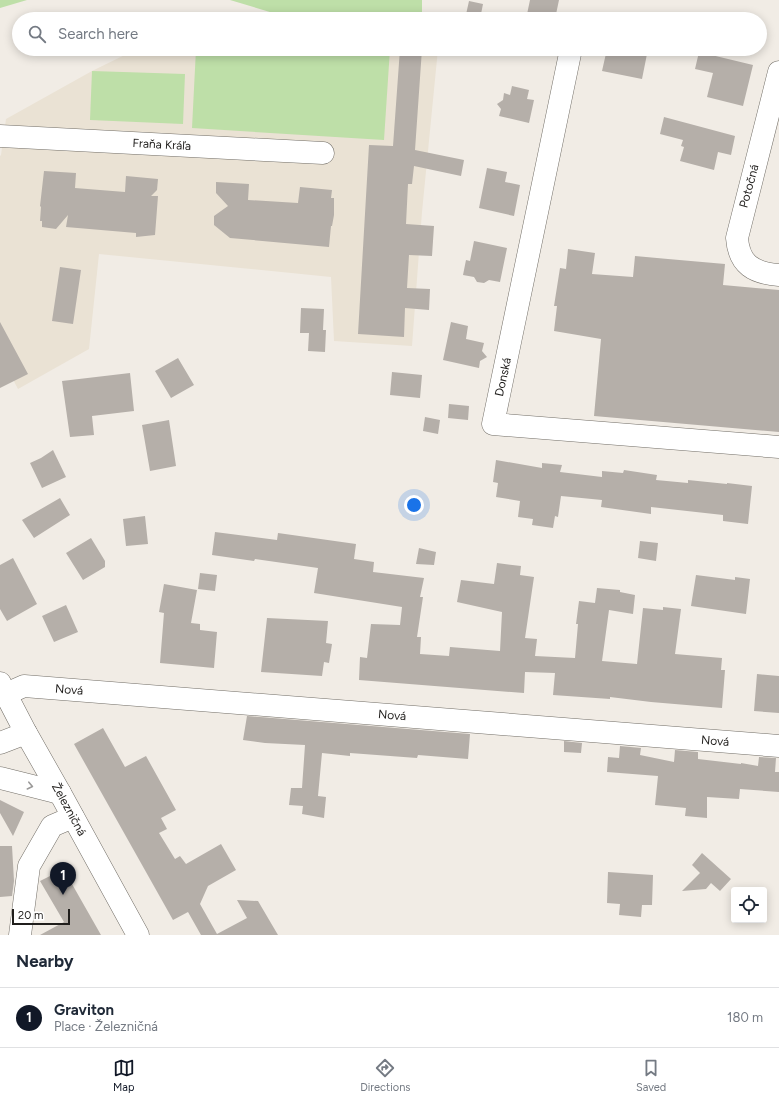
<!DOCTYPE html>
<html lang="en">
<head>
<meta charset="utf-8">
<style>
	body { margin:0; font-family:Figtree,sans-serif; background:#f2f2f3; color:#1f2937 }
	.controls { position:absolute; right:12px; bottom:12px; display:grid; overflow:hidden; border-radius:4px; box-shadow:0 2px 10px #0003 }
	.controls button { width:36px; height:36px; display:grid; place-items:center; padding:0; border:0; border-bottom:1px solid #e0e1e3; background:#fff; color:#1f2937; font:20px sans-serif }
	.scale { position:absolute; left:12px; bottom:10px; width:58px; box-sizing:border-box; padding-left:4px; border:2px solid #201e1c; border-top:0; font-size:11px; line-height:14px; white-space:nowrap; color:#201e1c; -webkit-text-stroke:3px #fff; paint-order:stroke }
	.you { position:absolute; left:414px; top:505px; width:14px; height:14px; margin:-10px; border:3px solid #fff; border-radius:50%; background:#1a73e8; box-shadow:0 0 0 6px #1a73e833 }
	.badge { display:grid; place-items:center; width:26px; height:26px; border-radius:50%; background:#111827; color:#fff; font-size:13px; font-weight:700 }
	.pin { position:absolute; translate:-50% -33px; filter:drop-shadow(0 1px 2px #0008) }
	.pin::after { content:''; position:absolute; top:21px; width:14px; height:12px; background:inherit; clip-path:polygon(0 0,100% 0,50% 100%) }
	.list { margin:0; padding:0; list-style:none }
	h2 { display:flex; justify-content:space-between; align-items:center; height:52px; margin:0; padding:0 16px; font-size:17px }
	h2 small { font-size:13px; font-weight:400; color:#747a83 }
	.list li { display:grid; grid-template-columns:26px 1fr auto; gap:12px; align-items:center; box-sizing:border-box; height:60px; padding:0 16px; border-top:1px solid #e0e1e3 }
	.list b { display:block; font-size:15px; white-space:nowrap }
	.list p { margin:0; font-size:13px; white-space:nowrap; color:#747a83 }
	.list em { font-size:13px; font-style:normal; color:#747a83 }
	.icon { flex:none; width:22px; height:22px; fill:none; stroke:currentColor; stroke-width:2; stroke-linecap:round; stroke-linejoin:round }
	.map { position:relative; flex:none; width:779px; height:935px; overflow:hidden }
	.search { position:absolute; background:#fff; box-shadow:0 2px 10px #0003; left:12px; right:12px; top:12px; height:44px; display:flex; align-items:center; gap:10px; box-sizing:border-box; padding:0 14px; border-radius:22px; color:#747a83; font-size:15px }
	.sheet { height:112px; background:#fff }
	nav { display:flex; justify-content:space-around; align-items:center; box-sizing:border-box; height:56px; border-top:1px solid #e0e1e3; background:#fff; font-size:11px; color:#747a83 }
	nav a { display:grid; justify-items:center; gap:2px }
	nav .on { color:#111827 }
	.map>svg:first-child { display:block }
	.built { fill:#eae2d4 }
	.green { fill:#bedfa8 }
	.building { fill:#b5afa9 }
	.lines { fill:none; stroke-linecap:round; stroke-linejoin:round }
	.minor-casing { stroke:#726e67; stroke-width:23 }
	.minor { stroke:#fff; stroke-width:22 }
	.oneway { stroke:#9b9a99 }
	.labels { text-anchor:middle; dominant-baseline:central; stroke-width:3.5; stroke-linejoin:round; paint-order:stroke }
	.street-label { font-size:12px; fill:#201e1c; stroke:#fff }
</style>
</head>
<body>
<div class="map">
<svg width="779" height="935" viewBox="0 0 779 935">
	<rect width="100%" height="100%" fill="#f1ece5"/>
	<path class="built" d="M137,49h301l-16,163 -10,134 -78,-5 -3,-64 -232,-23 -10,95 -71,40 -10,-19 -8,3v-217l1,-1 5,-36 86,-48z"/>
	<path class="green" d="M0,0h27l-27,8z
		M230,0h192v19l-119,-7 -3,7h-7z
		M196,49h194l-6,91 -192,-12z
		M92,71l93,3 -2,50 -93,-4z"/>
	<path class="building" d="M530,0h29l-4,19h-29z
		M469,1l14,3 -3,15h-15z
		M400,49h22l-7,101 49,10 -3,16 -47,-10 -2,18h-4l-2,40 28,2 -2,30 -23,-1 -2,33 23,1 -1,21 -24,-2 -1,29 -46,-3 11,-189 24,1z
		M607,49h41l-6,30 -40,-8z
		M699,52l54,13 -10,41 -36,-9 6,-24 -18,-4z
		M512,86l17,4 -2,9 7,1 -5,23 -30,-7 2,-7 -4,-5 6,-4 1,-7 6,2z
		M664,117l71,19 -4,19 -13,-3 -4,18 -34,-9 4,-14 -3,-1 2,-6 -23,-6z
		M487,168l20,4 -2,10 15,3 -6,31 -35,-8z
		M44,171l32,2 -1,15 50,4 1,-16 32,3 -1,11 -6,6h7l-3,39 -19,2v-4l-70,-6 2,-12 -12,14 -14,-2v-6h-2l1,-14 -1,-1z
		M216,182l33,2 -1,16 50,3 2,-16 32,3 -1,8h3v17l-2,11h-1l-2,21 -99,-9 -16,-13v-9l14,-10 -12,-13z
		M474,241l33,7 -7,34 -11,-2 -5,3 -7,-1 -3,-5 -11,-2 3,-15 4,1z
		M568,249l27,4 -3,21 41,3 2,-21 33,3 57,5 -2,21 56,5v142l-185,-16 7,-77 -47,-8 3,-25h-3l6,-38 6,1z
		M60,267l21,3 -8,54 -21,-3z
		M301,308l23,1 -1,21h3l-1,22 -17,-1 1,-18h-9z
		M0,322l28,52 -28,14z
		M451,322l17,4 -2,13 18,4 -2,8 5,6 -7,4 -1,7 -36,-8z
		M178,358l16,27 -23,13 -16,-27z
		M392,372l30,3 -2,23 -30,-3z
		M130,373l4,38 -42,5 2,19 -24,2 -8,-56z
		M449,404l20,2 -1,14 -20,-2z
		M425,417l15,3 -2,14 -15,-3z
		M169,420l7,46 -26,5 -8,-46z
		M53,450l13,27 -24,11 -12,-25 11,-5z
		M496,460l46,8v-5l20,2 -2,7 42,5v-6l21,2 1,-3 33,5 -1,5 32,3v-3l39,4v-1l25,3 -4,38 -25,-3v-6l-72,-8v7l-50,-7 1,-7 -41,-4 -3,21 -3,-1 -2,12 -21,-3 1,-6 -15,-2 2,-16 -24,-4 2,-14 -5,-1z
		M60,498l10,17 -36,23 -12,-18z
		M145,516l3,28 -22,2 -3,-27z
		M215,532l62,8 1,-7 78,11 -2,15 20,3 -1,10 51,6 -4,19h3l-6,40h4l-1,17 29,2 1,-9 50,4 2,-39 -45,-10 4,-22 33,4 3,-21 24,3 -1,9 14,2 -9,61 12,1 -2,17 40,2 3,-34h-2l3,-23 16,2 2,-15 23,2v2l15,3 -2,19 -24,-4 -7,51 35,3 6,-56 20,2v-3l18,2 -6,45 47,4 -1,12h4l-3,38 -71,-6 -41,-5v2l-57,-4 2,-22 -30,-1 -1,21 -165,-13 1,-23 7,1 4,-34 29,1 2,-18 -88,-14 4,-25 -63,-9 -1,2 -42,-6z
		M91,538l14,23v6l-22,13 -17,-27z
		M640,541l18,2 -2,18 -18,-3z
		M419,548l17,4 -2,13 -18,-1z
		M13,558l24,46 -30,17 -7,-12v-44z
		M200,573l17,2 -2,16 -17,-2z
		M696,575l39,5v-3l15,2 -4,35 -55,-8z
		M164,584l33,6 -6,33 9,1v6l17,2 -3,36 -54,-5 4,-50 -5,-1z
		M66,605l12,27 -24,10 -12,-26z
		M267,618l61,3 -2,22 6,1 -3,19 -5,-1 -2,14 -61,-4z
		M757,674l22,2v37l-25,-2z
		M247,716l223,18 -2,25 -50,-4 -1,3 -67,-5v3l-28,-3 -4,43 8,1 -2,21 -22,-4 1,-8 -14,-1 2,-17h11l3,-43 -40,-2 -22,-3z
		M103,728l22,39 21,-11 30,54 -15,8 6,11 -8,4 16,26 5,-3 6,8 35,-20 15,26 -28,16 -8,18 17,30 30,-16 -10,-18 21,1 20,34h-77l-13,-23 -15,8 -99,-176z
		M564,741l18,2 -1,10 -17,-1z
		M620,746l21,2 -1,7 34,7 1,-12 23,2v7l43,5v-1l17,3 1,-9 17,1 -1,14h4v20l-39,-3 -1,10 -32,-2v21l-22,-2 1,-8 -31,-3 3,-29 -51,-4 1,-15 11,1z
		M0,800l24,12 -11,24 -13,-23z
		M0,846h12l2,35 -2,15 -12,1z
		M702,853l29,26 -11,12 -9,-8 -5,6 -24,2 18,-18 -8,-8z
		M62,870l5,8 1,-1 33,58h-61l24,-13 -24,-41z
		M608,872l45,3 -1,30h-10l-1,12 -22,-2 1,-11 -13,-1z"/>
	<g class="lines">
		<g class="minor-casing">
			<g id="minor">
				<path d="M571,49l-78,375 286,23"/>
				<path d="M779,72l-42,166c2,27 17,35 42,37"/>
				<path id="s1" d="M0,136l323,17"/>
				<path id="s2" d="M0,683l26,50 34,60 78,142"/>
				<path id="s3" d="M6,694l18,-8 755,60"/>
				<path d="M0,743l26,-10"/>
				<path d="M0,778l60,15"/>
				<path d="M20,935l9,-69 23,-40 21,-9"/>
			</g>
		</g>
		<use href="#minor" class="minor"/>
	</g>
	<defs><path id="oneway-chevron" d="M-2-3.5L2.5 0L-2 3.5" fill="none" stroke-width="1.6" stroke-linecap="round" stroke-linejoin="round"/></defs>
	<use class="oneway" href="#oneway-chevron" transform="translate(30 786) rotate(13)"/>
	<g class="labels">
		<g class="street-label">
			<text stroke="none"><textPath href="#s1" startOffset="162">Fraňa Kráľa</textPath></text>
			<text transform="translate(749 186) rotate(-75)">Potočná</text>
			<text transform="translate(503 377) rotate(-78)">Donská</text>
			<text stroke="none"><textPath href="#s3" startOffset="65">Nová</textPath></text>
			<text stroke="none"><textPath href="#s3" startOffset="389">Nová</textPath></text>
			<text stroke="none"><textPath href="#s3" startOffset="713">Nová</textPath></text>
			<text stroke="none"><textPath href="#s2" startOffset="144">Železničná</textPath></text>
		</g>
	</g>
</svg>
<div class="controls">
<button><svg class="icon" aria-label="locate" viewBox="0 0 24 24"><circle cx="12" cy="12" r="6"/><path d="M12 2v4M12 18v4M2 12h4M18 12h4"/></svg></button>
</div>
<div class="scale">20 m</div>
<div class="you"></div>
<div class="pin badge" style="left:63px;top:895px">1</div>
<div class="search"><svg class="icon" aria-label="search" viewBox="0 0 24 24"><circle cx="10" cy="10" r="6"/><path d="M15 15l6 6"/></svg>Search here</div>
</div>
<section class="sheet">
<h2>Nearby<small></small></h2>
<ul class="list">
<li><span class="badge">1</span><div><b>Graviton</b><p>Place · Železničná</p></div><em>180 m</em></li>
</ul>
</section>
<nav>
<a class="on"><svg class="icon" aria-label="map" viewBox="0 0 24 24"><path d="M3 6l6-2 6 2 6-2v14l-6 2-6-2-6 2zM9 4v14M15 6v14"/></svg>Map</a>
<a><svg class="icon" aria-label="directions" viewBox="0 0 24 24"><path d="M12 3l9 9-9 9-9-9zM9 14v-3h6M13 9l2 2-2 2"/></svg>Directions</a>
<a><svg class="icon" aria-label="saved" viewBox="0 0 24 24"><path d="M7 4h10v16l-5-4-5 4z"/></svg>Saved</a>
</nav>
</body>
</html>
